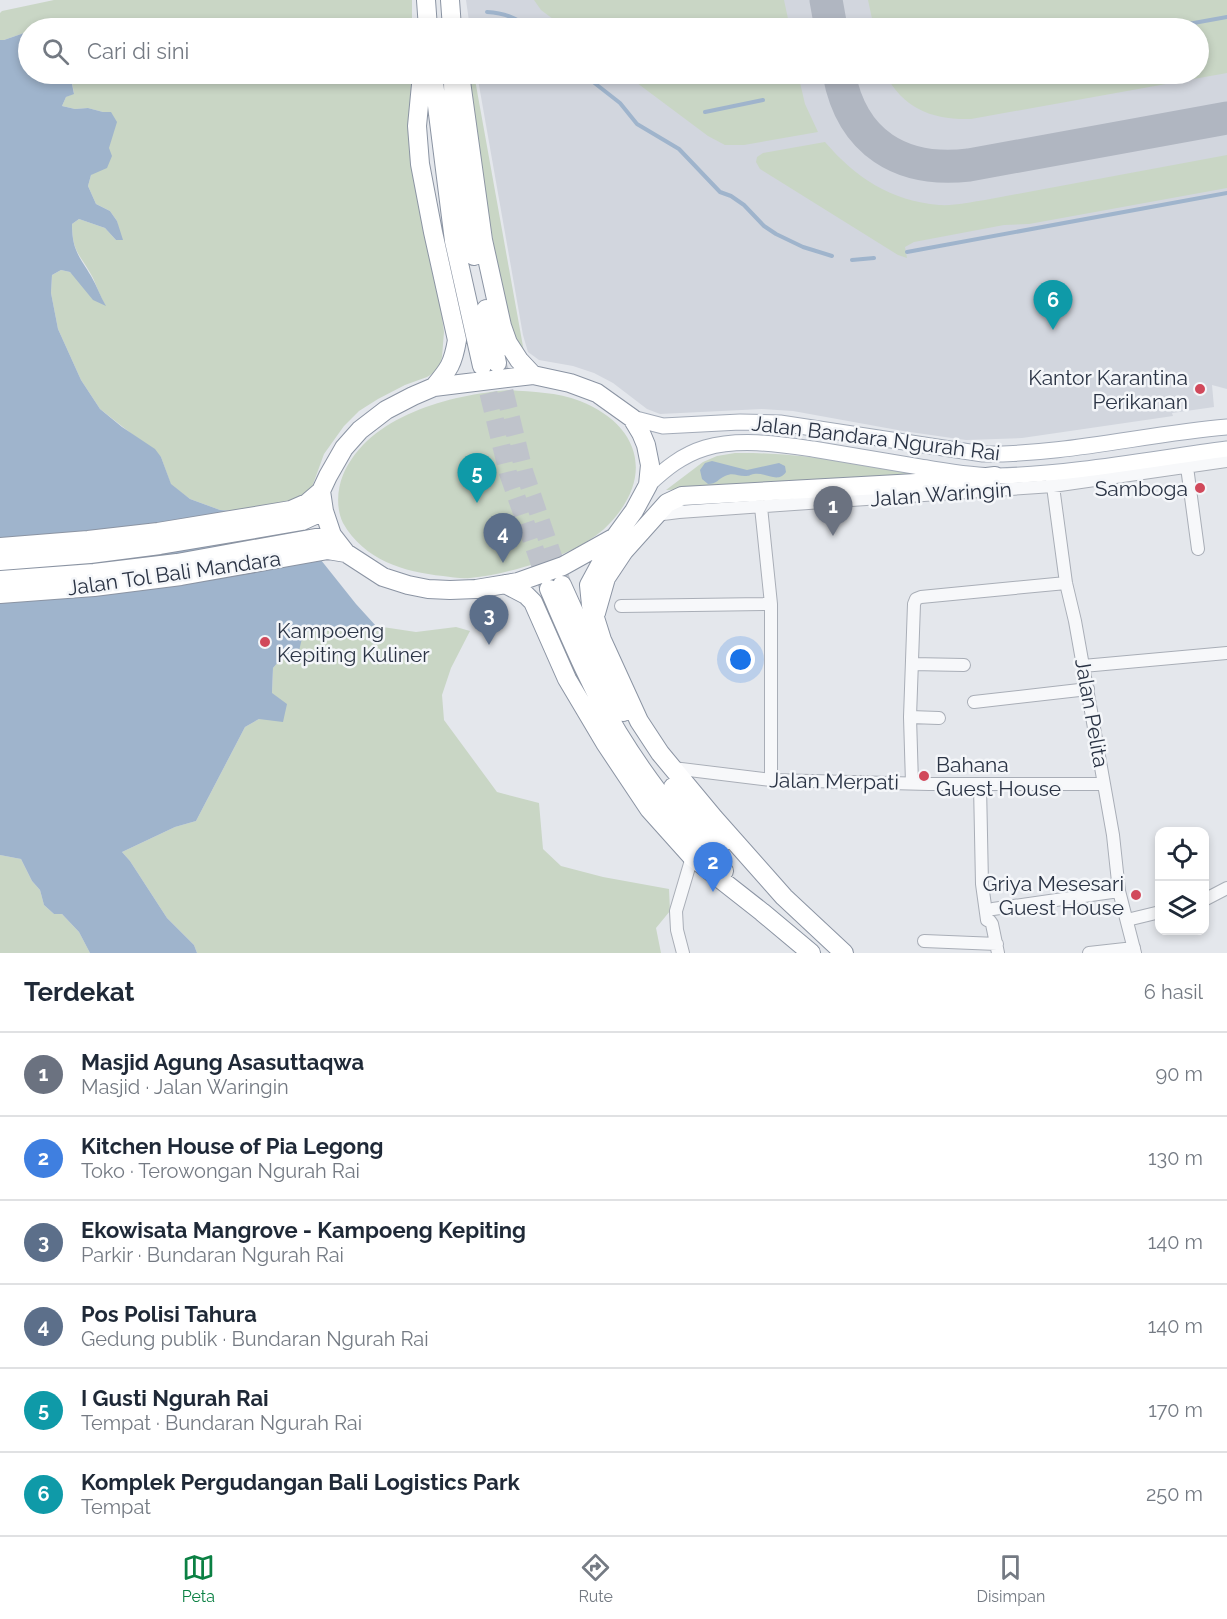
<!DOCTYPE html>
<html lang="id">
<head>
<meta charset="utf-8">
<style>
	body { margin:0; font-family:Raleway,sans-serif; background:#f2f2f3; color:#1f2937 }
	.controls { position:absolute; right:18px; bottom:18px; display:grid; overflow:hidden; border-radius:12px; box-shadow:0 3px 9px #0003 }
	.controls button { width:54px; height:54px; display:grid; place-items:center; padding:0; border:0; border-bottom:2px solid #e0e1e3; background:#fff; color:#1f2937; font:30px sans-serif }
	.you { position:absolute; left:741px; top:660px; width:21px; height:21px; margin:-15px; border:4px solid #fff; border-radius:50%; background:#1a73e8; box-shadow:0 0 0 9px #1a73e833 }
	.badge { display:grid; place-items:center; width:39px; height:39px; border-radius:50%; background:#0b8043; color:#fff; font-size:20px; font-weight:700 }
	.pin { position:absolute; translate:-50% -50px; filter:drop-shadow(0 2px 3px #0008) }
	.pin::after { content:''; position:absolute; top:32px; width:21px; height:18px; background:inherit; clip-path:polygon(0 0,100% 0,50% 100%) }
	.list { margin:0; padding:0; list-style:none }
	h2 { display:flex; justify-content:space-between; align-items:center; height:78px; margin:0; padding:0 24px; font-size:26px }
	h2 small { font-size:20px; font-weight:400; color:#747a83 }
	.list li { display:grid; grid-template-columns:39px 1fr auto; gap:18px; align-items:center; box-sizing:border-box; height:84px; padding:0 24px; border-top:2px solid #e0e1e3 }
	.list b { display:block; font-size:22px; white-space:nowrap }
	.list p { margin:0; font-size:20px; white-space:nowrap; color:#747a83 }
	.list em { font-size:20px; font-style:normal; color:#747a83 }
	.icon { flex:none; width:33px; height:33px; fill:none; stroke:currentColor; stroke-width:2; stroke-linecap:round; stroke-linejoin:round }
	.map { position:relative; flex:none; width:1227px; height:953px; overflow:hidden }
	.search { position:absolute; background:#fff; box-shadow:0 3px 9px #0003; left:18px; right:18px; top:18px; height:66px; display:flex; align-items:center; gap:15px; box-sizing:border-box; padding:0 21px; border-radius:33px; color:#747a83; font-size:22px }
	.sheet { height:582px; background:#fff }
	nav { display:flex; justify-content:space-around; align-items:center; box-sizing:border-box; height:84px; border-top:2px solid #e0e1e3; background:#fff; font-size:16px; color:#747a83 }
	nav a { display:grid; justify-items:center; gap:3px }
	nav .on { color:#0b8043 }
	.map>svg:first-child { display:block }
	.built { fill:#d2d6de }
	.green { fill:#c9d6c5 }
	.water { fill:#9fb4cc }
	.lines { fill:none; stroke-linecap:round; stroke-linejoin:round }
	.stream { stroke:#9fb4cc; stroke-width:4 }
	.taxiway { stroke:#b0b6c1; stroke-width:33 }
	.highway-tunnel { stroke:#bfc3cb; stroke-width:18; stroke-dasharray:18 9; stroke-linecap:butt }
	.minor-casing { stroke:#a9aeb7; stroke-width:14 }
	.major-casing { stroke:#a3abb8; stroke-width:17 }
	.highway-casing { stroke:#8b94a3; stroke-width:20 }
	.minor { stroke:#f7f8fa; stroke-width:12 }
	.major { stroke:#fff; stroke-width:15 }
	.highway { stroke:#fff; stroke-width:18 }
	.poi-dot { fill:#d1495b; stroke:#f4f6f9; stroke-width:2 }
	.labels { text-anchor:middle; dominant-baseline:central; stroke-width:5; stroke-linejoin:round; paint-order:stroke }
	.poi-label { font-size:21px; fill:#2b3445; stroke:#f4f6f9; text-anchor:end }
	.street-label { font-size:21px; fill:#2b3445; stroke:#f4f6f9 }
</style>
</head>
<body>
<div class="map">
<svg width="1227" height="953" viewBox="0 0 1227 953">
	<rect width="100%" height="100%" fill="#e4e7ec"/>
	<path class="built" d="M466,0h761v389l-15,-4 2,22 -42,6 1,3 -151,22 -56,2 -63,-9 -110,-20 -31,-2 -102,5 -13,-5 -34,-26 -19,-10 -21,-7 -34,-6 -11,-8 -5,-17 -46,-261h721v-46h-728z"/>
	<path class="green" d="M54,0h358v28h-384v10l-4,-5 -20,7h-4v-27l2,-2z
		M534,0h250l6,28h-225l-24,-18z
		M868,0h359v73l-256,46c-39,1 -67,-10 -86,-45h313v-46h-324z
		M70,74h341l-1,62 30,166 4,30 -2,25 -2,8 -5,7 -8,5 -22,8 -27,14 -19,12 -15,15 -20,28 -12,33 -4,7 -7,7 -69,10 -12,-1 -30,-11 -19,-14 -10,-28 -61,-48 -19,-29 -23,-51 -7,-36 1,-18 9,-5 9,2 35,33c-5,-9 -8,-18 -12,-27 -12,-23 -21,-25 -21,-54l7,-5 26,9 11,12 3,-10 -2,-9 -7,-10 -14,-7 -8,-18 3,-11 18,-27 2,-36h-8l-15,-4 -13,1 -13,-3 4,-9 8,-4z
		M469,74h5l50,278 -13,-24 -5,-15 -21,-118z
		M625,74h173l7,30 13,28 -74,13h-19l-17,-9z
		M825,142c31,36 66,59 114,63 16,1 31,-3 46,-5l242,-45v33l-198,36 -25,1 -90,17 -9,5 2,11 -9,-3 -138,-86 -4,-7 1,-5 6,-4z
		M509,390c24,2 48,2 71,11 58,23 75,73 31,121 -18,20 -45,32 -70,40 -23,7 -47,14 -71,16 -9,1 -18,-1 -27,-2 -39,-4 -79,-16 -100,-53 -7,-14 -6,-34 0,-48 26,-60 107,-80 166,-85z
		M735,453c68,-1 134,13 200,25l-269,12 37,-28 14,-6z
		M376,626l40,6 40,-5 14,4 -19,37 -9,27 2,25 53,72 42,11 4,46 18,17 42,11 66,12 1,22 -14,17 5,25h-464l-3,-8 -27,-27 -37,-57 -8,-9 53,-25 21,-6 49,-94 14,-8 13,-26 1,-25 29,-34 15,-7z
		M0,855l21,4 11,22 8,9 4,15 10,9h8l17,18 11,21h-90z"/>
	<path class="water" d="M24,33l4,5v36h42l4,20 -8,3 -4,9 13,3 13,-1 15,4h8l6,10 -8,26 3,8 -5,12 -16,7 -3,11 8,18 14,7 7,10 6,19h-7l-11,-12 -26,-9 -7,5c0,26 7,32 19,52 6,10 9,20 15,30l-13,-6 -23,-28 -9,-2 -9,5 -1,18 7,36 23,51 19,29 22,18 33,22 6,8 10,27 19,15 30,11 12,1 69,-10 4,39 51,64 20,22 -59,1 -14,7 -4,17 -15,4 -11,13 -1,25 15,11 -4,18 -24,-3 -14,8 -49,94 -21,6 -53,25 8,9 37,57 27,27 3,8h-107l-11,-21 -17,-18h-8l-10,-9 -4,-15 -8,-9 -11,-22 -21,-4v-815h4z
		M712,461l35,9 32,-7 6,3 1,6c-8,12 -20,0 -32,2 -5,1 -4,2 -9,2 -8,0 -12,-4 -20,0 -7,3 -8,8 -17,8l-6,-5 -2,-9 5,-7z"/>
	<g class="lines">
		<path class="stream" d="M487,12c18,1 29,6 43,16
			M1166,28l61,-11
			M583,74l37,29 17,21 42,25 41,43 11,4 13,9 20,21 12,8 27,13 29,9
			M705,112l58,-12
			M907,252l320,-59
			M852,260l22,-2"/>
		<path class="taxiway" d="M826,0l5,28
			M839,74c13,69 62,99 130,91l258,-47"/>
		<path class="highway-tunnel" d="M498,365l26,106 38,112
			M482,367l26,106 40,114"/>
		<g class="minor-casing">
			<path id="minor" d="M1187,467l11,82
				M1052,479l14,104 9,38 29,163 9,51 6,56 16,62
				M761,507l10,97v176
				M655,517l8,-3 16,-2 374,-26 174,-25
				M621,606l150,-2
				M912,664l52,1
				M1083,666l144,-13
				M974,702l114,-13
				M910,717l29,1
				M673,768l98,12 158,4h175
				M912,783l-2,-66 4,-113 2,-5 5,-2 145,-14
				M980,785l2,99 5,36 3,1 2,3 6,29
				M1204,900l23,-12
				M993,909l126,-18
				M1127,920l33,-8
				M924,941l73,3
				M683,953l-6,-23 -1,-19 16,-54
				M1089,953l45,-5"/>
		</g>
		<g class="major-casing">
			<path id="major" d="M632,418l31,8 77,-4 40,1 203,31c82,1 162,-20 244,-27
				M648,485c17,-16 34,-30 57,-37 34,-10 73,-4 108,1 36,6 72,12 107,18 26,4 52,9 77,9 77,-2 154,-17 230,-27"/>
		</g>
		<g class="highway-casing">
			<path id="highway" d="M426,0l2,28
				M450,0l2,28
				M422,74l-5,52 3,38 13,68 24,108c-4,24 -8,29 -23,47
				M433,74l21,167 28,125
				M460,74l23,166 19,86 6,17 11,17 14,15
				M453,81c0,58 9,118 21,175
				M486,309l11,54
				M533,375l37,8 27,10 35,25 9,15 5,12 4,20 -2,20 -14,26 -19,26 -52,29 -45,16 -42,7 -26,1 -22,-1 -20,-4 -25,-8 -37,-24 -14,-18 -8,-24 -3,-20 7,-15 16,-28 16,-18 26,-20 27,-14 21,-9z
				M615,537l-26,48 2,20 11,35 37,81 21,32 54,65 70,79 60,56
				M0,547l88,-7 70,-8 133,-22 16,-7 14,-12
				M0,561l90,-7 70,-9 142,-24 22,-10
				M0,580l94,-7 83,-10 155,-28
				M505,584l21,11 7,7 34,77 38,64 44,66 43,48 70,55 49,41
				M562,585l37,82 24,45
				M549,589c21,48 42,99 69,144 30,49 67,95 106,138
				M0,594l94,-7 87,-11 147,-26 18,3
				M596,613l10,-35 18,-27 43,-48 15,-7 270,-15 43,-5
				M673,787l48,57"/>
		</g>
		<use href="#minor" class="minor"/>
		<use href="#major" class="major"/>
		<use href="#highway" class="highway"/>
	</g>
	<g class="poi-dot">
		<circle cx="1200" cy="389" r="6"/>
		<circle cx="1200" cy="488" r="6"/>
		<circle cx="265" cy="642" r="6"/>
		<circle cx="924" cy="776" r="6"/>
		<circle cx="1136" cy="895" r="6"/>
	</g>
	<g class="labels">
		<g class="poi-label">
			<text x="1188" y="377">Kantor Karantina<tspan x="1188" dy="24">Perikanan</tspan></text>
			<text x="1188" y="488">Samboga</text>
			<text x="277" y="630" text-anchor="start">Kampoeng<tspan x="277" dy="24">Kepiting Kuliner</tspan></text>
			<text x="936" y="764" text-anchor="start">Bahana<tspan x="936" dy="24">Guest House</tspan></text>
			<text x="1124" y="883">Griya Mesesari<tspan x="1124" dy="24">Guest House</tspan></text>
		</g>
		<g class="street-label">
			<text transform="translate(876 438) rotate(7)">Jalan Bandara Ngurah Rai</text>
			<text transform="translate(941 494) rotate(-4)">Jalan Waringin</text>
			<text transform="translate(174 573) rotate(-8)">Jalan Tol Bali Mandara</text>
			<text transform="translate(1092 713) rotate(80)">Jalan Pelita</text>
			<text transform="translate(834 781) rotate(1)">Jalan Merpati</text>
		</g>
	</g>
</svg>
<div class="controls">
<button><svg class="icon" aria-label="locate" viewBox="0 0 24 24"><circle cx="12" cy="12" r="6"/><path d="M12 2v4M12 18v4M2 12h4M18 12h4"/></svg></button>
<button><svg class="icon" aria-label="layers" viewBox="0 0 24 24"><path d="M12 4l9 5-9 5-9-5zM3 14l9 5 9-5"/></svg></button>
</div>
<div class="you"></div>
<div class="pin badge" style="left:833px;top:536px;background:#6b7280">1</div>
<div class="pin badge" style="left:713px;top:892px;background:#3f7fe0">2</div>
<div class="pin badge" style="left:489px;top:645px;background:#5c6f8a">3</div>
<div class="pin badge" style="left:503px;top:563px;background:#5c6f8a">4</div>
<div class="pin badge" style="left:477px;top:503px;background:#0f9aa8">5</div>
<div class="pin badge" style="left:1053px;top:330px;background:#0f9aa8">6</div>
<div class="search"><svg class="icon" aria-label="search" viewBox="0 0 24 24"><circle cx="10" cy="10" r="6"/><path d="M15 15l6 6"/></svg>Cari di sini</div>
</div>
<section class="sheet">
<h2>Terdekat<small>6 hasil</small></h2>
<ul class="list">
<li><span class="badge" style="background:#6b7280">1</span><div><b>Masjid Agung Asasuttaqwa</b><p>Masjid · Jalan Waringin</p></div><em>90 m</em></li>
<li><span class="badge" style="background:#3f7fe0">2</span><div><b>Kitchen House of Pia Legong</b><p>Toko · Terowongan Ngurah Rai</p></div><em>130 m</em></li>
<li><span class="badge" style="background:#5c6f8a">3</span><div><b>Ekowisata Mangrove - Kampoeng Kepiting</b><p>Parkir · Bundaran Ngurah Rai</p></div><em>140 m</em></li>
<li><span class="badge" style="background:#5c6f8a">4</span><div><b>Pos Polisi Tahura</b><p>Gedung publik · Bundaran Ngurah Rai</p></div><em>140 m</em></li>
<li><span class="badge" style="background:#0f9aa8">5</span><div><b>I Gusti Ngurah Rai</b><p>Tempat · Bundaran Ngurah Rai</p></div><em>170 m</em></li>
<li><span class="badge" style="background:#0f9aa8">6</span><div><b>Komplek Pergudangan Bali Logistics Park</b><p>Tempat</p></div><em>250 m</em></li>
</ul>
</section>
<nav>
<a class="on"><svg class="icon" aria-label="map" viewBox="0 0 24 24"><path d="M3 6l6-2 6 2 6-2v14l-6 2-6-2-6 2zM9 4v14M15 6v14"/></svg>Peta</a>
<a><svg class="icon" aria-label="directions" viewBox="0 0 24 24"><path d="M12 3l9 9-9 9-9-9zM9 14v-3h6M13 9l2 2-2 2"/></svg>Rute</a>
<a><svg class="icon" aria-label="saved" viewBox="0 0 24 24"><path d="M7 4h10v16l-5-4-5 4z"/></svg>Disimpan</a>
</nav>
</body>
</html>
